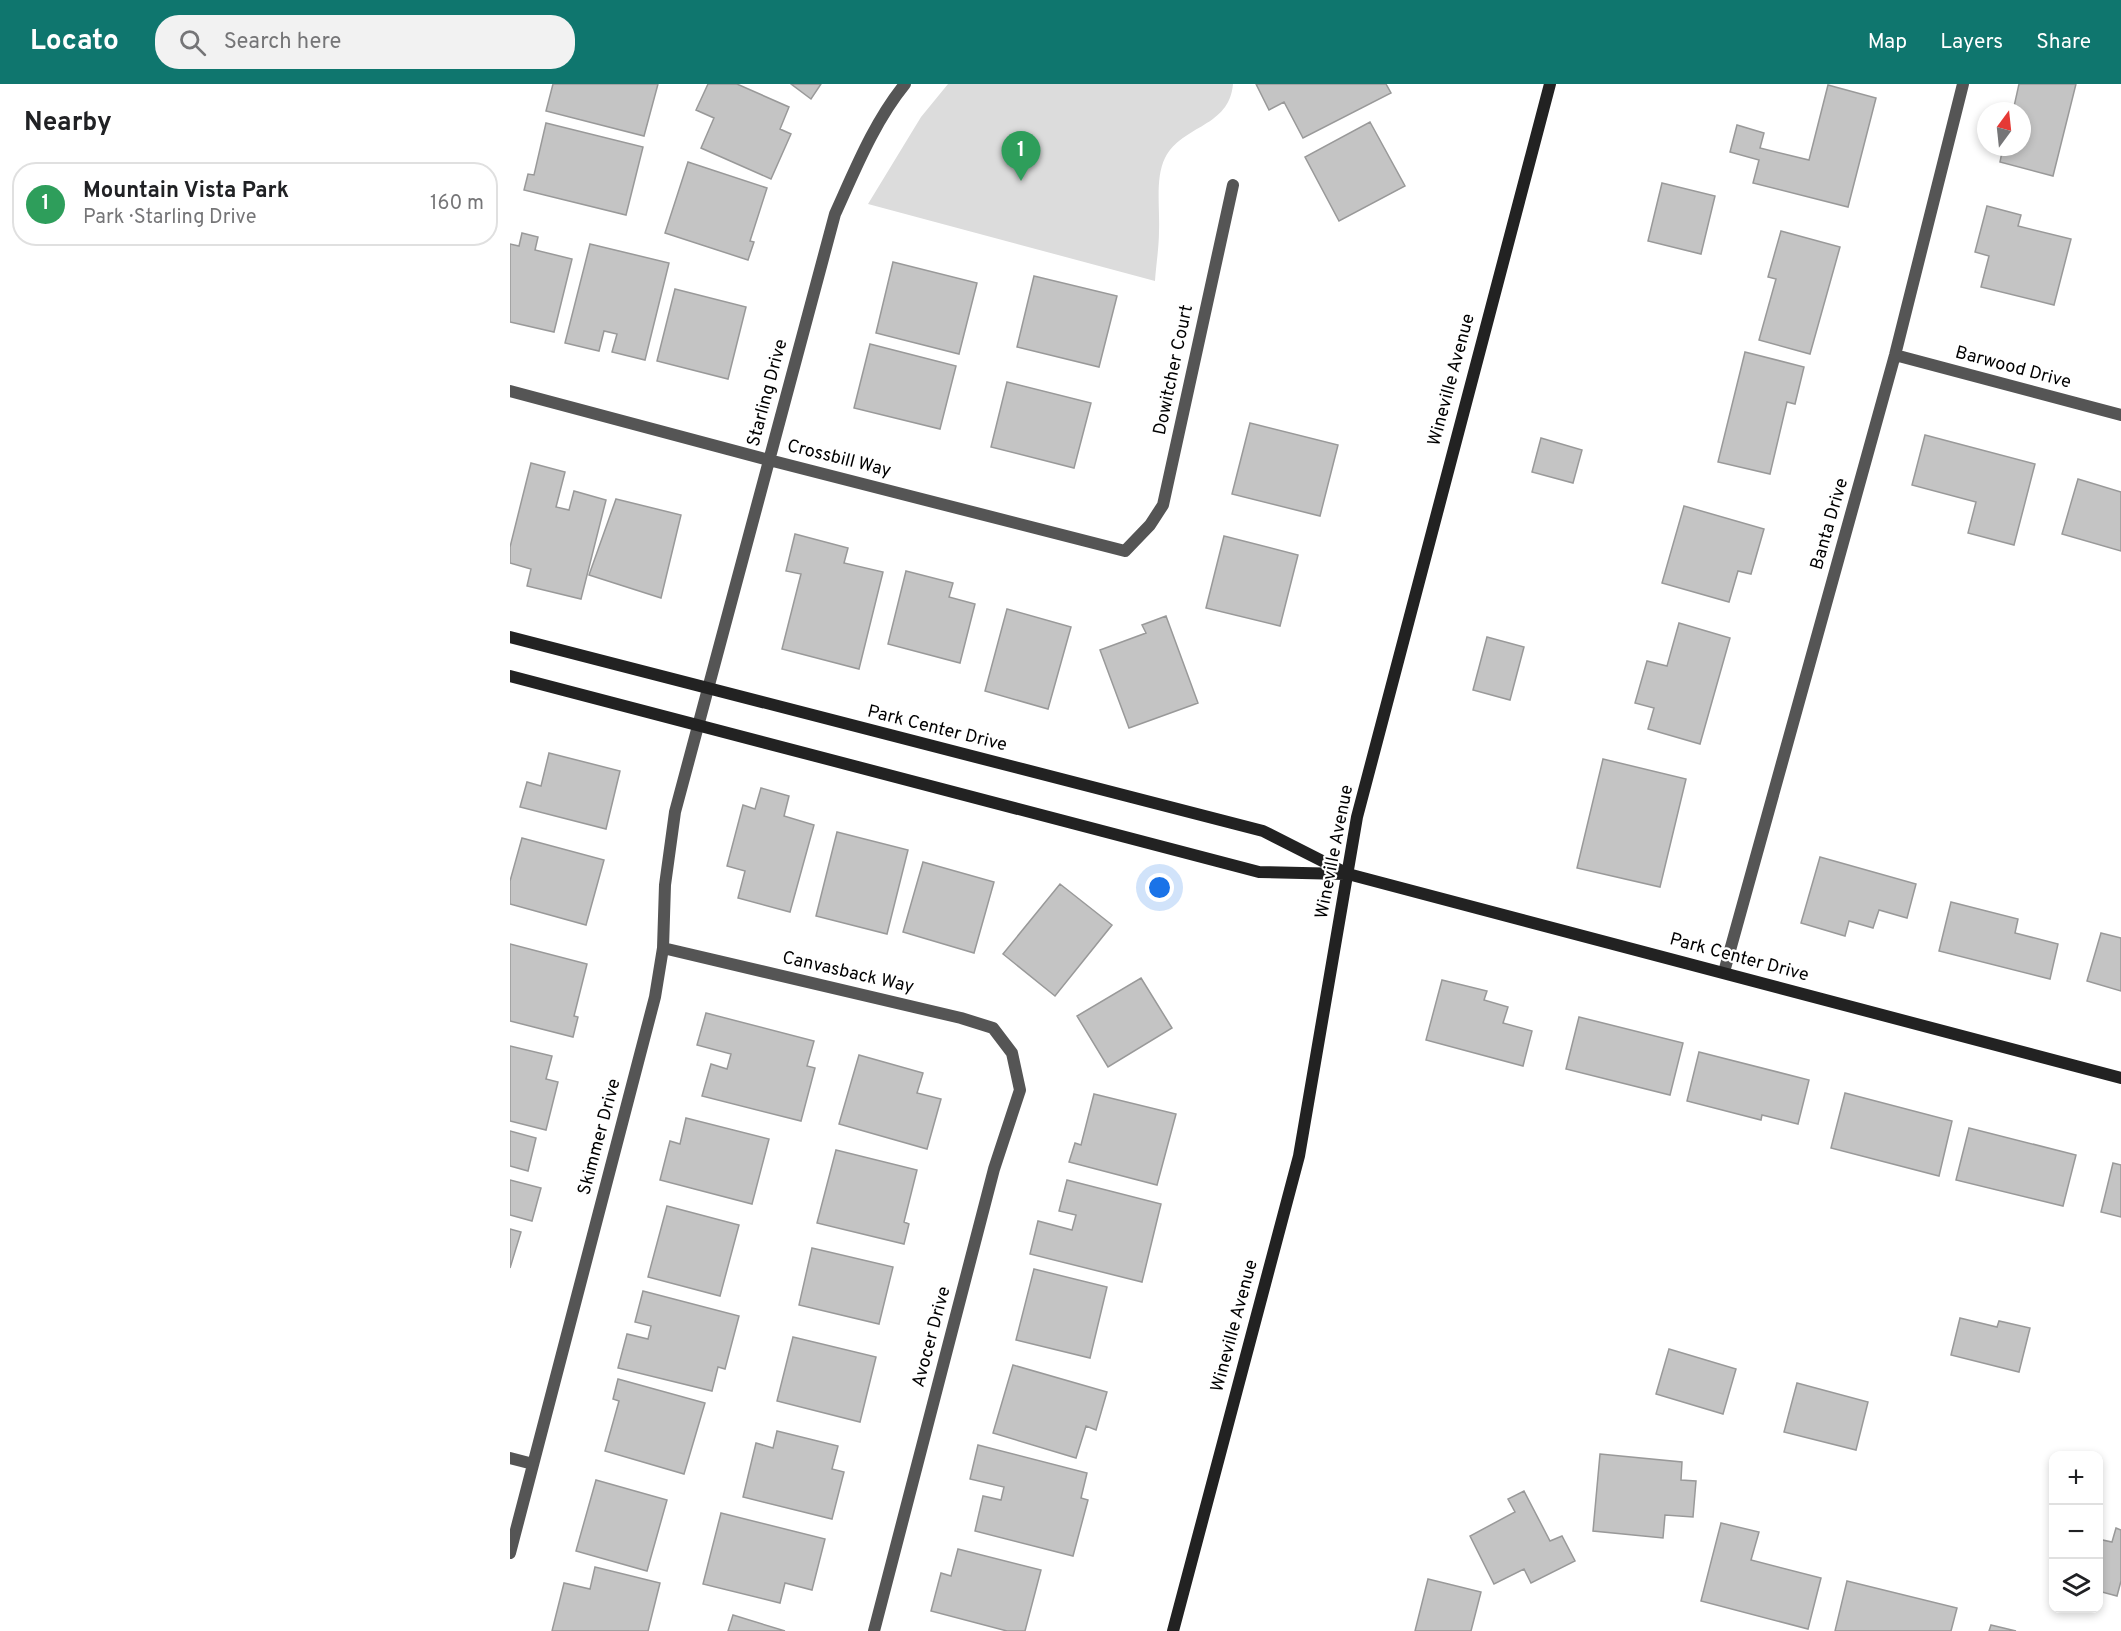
<!DOCTYPE html>
<html lang="en">
<head>
<meta charset="utf-8">
<style>
	body { margin:0; font-family:Overpass,sans-serif; background:#f2f2f2; color:#202124 }
	.controls { position:absolute; right:18px; bottom:18px; display:grid; overflow:hidden; border-radius:12px; box-shadow:0 3px 9px #0003 }
	.controls button { width:54px; height:54px; display:grid; place-items:center; padding:0; border:0; border-bottom:2px solid #e0e0e0; background:#fff; color:#202124; font:30px sans-serif }
	.compass { position:absolute; left:1467px; top:18px; width:54px; height:54px; border-radius:50%; background:#fff; box-shadow:0 3px 9px #0003; rotate:15deg }
	.you { position:absolute; left:650px; top:804px; width:21px; height:21px; margin:-15px; border:4px solid #fff; border-radius:50%; background:#1a73e8; box-shadow:0 0 0 9px #1a73e833 }
	.badge { display:grid; place-items:center; width:39px; height:39px; border-radius:50%; background:#0f766e; color:#fff; font-size:20px; font-weight:700 }
	.pin { position:absolute; translate:-50% -50px; filter:drop-shadow(0 2px 3px #0008) }
	.pin::after { content:''; position:absolute; top:32px; width:21px; height:18px; background:inherit; clip-path:polygon(0 0,100% 0,50% 100%) }
	.list { margin:0; padding:0; list-style:none }
	h2 { display:flex; justify-content:space-between; align-items:center; height:78px; margin:0; padding:0 24px; font-size:26px }
	h2 small { font-size:20px; font-weight:400; color:#757577 }
	.list li { display:grid; grid-template-columns:39px 1fr auto; gap:18px; align-items:center; box-sizing:border-box; height:84px; margin:0 12px 12px; padding:0 12px; border:2px solid #e0e0e0; border-radius:24px }
	.list b { display:block; font-size:22px; white-space:nowrap }
	.list p { margin:0; font-size:20px; white-space:nowrap; color:#757577 }
	.list em { font-size:20px; font-style:normal; color:#757577 }
	.icon { flex:none; width:33px; height:33px; fill:none; stroke:currentColor; stroke-width:2; stroke-linecap:round; stroke-linejoin:round }
	.map { position:relative; flex:none; width:1611px; height:1547px; overflow:hidden }
	header { display:flex; align-items:center; gap:36px; box-sizing:border-box; height:84px; padding:0 30px; background:#0f766e; color:#fff }
	header strong { font-size:28px }
	nav { display:flex; gap:33px; margin-inline-start:auto; font-size:21px }
	.search { width:420px; height:54px; background:#f2f2f2; display:flex; align-items:center; gap:15px; box-sizing:border-box; padding:0 21px; border-radius:24px; color:#757577; font-size:22px }
	main { display:flex }
	aside { flex:1; background:#fff }
	.map>svg:first-child { display:block }
	.green { fill:#dcdcdc }
	.building { fill:#c4c4c4; stroke:#999; stroke-width:1.5 }
	.lines { fill:none; stroke-linecap:round; stroke-linejoin:round }
	.street { stroke:#555; stroke-width:12 }
	.secondary { stroke:#222; stroke-width:12 }
	.labels { text-anchor:middle; dominant-baseline:central; stroke-width:4.5; stroke-linejoin:round; paint-order:stroke }
	.street-label { font-size:18px; fill:#000; stroke:#fff }
</style>
</head>
<body>
<header>
<strong>Locato</strong>
<div class="search"><svg class="icon" aria-label="search" viewBox="0 0 24 24"><circle cx="10" cy="10" r="6"/><path d="M15 15l6 6"/></svg>Search here</div>
<nav><a>Map</a><a>Layers</a><a>Share</a></nav>
</header>
<main>
<aside>
<h2>Nearby<small></small></h2>
<ul class="list">
<li><span class="badge" style="background:#2e9e5b">1</span><div><b>Mountain Vista Park</b><p>Park · Starling Drive</p></div><em>160 m</em></li>
</ul>
</aside>
<div class="map">
<svg width="1611" height="1547" viewBox="0 0 1611 1547">
	<rect width="100%" height="100%" fill="#fff"/>
	<path class="green" d="M438,0h285c-4,44 -50,40 -68,74 -10,20 -5,51 -6,73 0,17 -3,34 -4,50l-287,-77 53,-87z"/>
	<path class="building" d="M43,0h105l-14,52 -98,-25z
		M198,0h29l52,23 -9,22 11,5 -20,45 -70,-31 13,-30 -18,-8z
		M281,0h30l-10,15z
		M746,0h130l5,9 -88,45 -19,-36 -15,8z
		M1509,0h57l-23,92 -53,-14 3,-15h19v-36h-9z
		M1318,1l48,13 -28,109 -95,-24 6,-23 -29,-8 7,-27 27,8 -4,15 49,12z
		M860,38l35,64 -66,35 -34,-64z
		M36,39l97,24 -17,68 -102,-25 4,-16 6,1z
		M178,78l79,26 -17,53 4,1 -6,18 -83,-27z
		M1152,99l53,13 -14,58 -53,-13z
		M1477,122l34,9 -3,11 53,13 -17,66 -73,-18 8,-31 -14,-4z
		M1271,147l59,16 -30,107 -51,-14 17,-61 -8,-2z
		M12,149l16,4 -3,13 37,9 -18,73 -44,-10v-78l9,2z
		M80,160l79,19 -24,97 -33,-8 5,-18 -13,-3 -5,20 -34,-8z
		M383,178l84,21 -18,71 -83,-21z
		M524,192l83,20 -18,71 -82,-20z
		M165,205l71,18 -18,72 -71,-18z
		M360,260l86,22 -16,63 -86,-21z
		M1235,268l59,15 -9,37 -8,-2 -17,72 -52,-12z
		M497,298l84,21 -17,65 -83,-21z
		M740,339l88,22 -18,71 -88,-22z
		M1415,351l110,29 -21,81 -46,-12 8,-31 -64,-17z
		M1031,354l41,12 -9,33 -41,-11z
		M21,379l34,9 -9,35 13,3 5,-19 32,9 -25,99 -54,-13 4,-17 -21,-6v-16z
		M1568,395l43,13v59l-59,-17z
		M106,415l65,16 -20,83 -72,-23z
		M1174,422l80,23 -13,45 -13,-3 -9,31 -67,-19z
		M285,450l53,14 -4,15 39,9 -24,97 -77,-20 19,-75 -15,-3z
		M714,452l74,19 -18,71 -74,-18z
		M396,487l47,12 -4,14 26,7 -15,59 -72,-19z
		M497,525l64,18 -23,82 -63,-18z
		M656,532l32,87 -69,25 -29,-78 46,-17 -4,-8z
		M1169,539l51,15 -30,106 -52,-15 6,-21 -19,-5 12,-42 20,5z
		M977,553l37,10 -14,53 -37,-10z
		M39,669l71,18 -14,58 -86,-22 7,-25 14,4z
		M1093,675l83,20 -26,108 -83,-19z
		M251,704l28,8 -5,20 30,9 -24,87 -52,-14 7,-27 -18,-5 16,-61 12,4z
		M327,748l71,18 -21,84 -71,-18z
		M12,754l82,22 -18,65 -76,-21v-23z
		M1310,773l96,27 -9,34 -28,-8 -6,18 -24,-7 -4,15 -44,-13z
		M413,778l71,20 -20,71 -71,-21z
		M550,800l52,41 -57,71 -52,-42z
		M1441,818l67,17 -3,14 43,11 -8,35 -111,-28z
		M1591,849l20,5v53l-34,-10z
		M0,860l77,20 -13,52 4,1 -5,20 -63,-16z
		M631,894l31,50 -64,39 -31,-51z
		M932,896l45,11 -3,9 24,7 -5,16 29,8 -9,35 -97,-26z
		M196,929l108,28 -7,25 8,2 -14,53 -99,-25 9,-32 16,5 4,-15 -34,-9z
		M1069,933l104,26 -13,52 -104,-26z
		M0,962l42,10 -6,23 12,3 -12,48 -36,-9z
		M1189,968l110,28 -11,44 -36,-9 -1,5 -74,-19z
		M349,971l64,18 -6,20 24,6 -14,50 -88,-25z
		M1335,1009l107,28 -13,55 -108,-28z
		M584,1010l82,20 -19,71 -88,-23 6,-19 6,2z
		M176,1034l83,21 -17,65 -92,-24 10,-39 10,3z
		M1459,1044l107,27 -13,51 -107,-26z
		M0,1047l26,7 -8,33 -18,-5z
		M326,1066l81,20 -13,52 5,2 -5,20 -87,-21z
		M1603,1079l8,2v52l-20,-5z
		M0,1096l31,8 -9,33 -22,-6z
		M557,1096l94,24 -19,78 -112,-28 8,-33 34,9 4,-15 -17,-4z
		M157,1122l72,19 -19,71 -72,-19z
		M0,1145l11,3 -11,36z
		M302,1164l81,19 -14,57 -80,-19z
		M524,1185l73,18 -17,71 -74,-18z
		M133,1207l96,25 -14,53 -7,-2 -6,24 -94,-23 9,-34 21,5 3,-13 -16,-4z
		M1450,1234l37,9 2,-6 31,7 -11,44 -68,-17z
		M283,1253l83,20 -16,65 -83,-21z
		M1159,1265l67,20 -13,45 -67,-20z
		M503,1281l94,27 -11,38 -10,-4 -10,32 -83,-25z
		M108,1295l87,24 -21,71 -79,-23 14,-50 -6,-2z
		M1287,1299l71,19 -12,48 -72,-18z
		M267,1347l61,15 -6,23 12,3 -12,47 -89,-22 13,-54 17,5z
		M468,1361l109,28 -6,25 7,2 -15,56 -98,-25 8,-35 18,4 3,-13 -34,-8z
		M1090,1370l82,8 -1,18 15,1 -3,36 -28,-2 -2,23 -70,-7z
		M86,1396l71,20 -20,71 -71,-20z
		M1014,1407l26,50 12,-5 13,25 -44,22 -7,-14 -30,15 -24,-48 45,-24 -7,-13z
		M211,1429l104,26 -13,51 -27,-7 -5,20 -77,-19z
		M1211,1439l38,9 -8,28 70,18 -13,51 -107,-28z
		M1606,1444l5,2v51l-4,15 -19,-5v-52l14,3z
		M448,1465l83,21 -16,61h-18l-76,-20 10,-38 10,3z
		M85,1483l65,16 -12,48h-96l12,-48 26,6z
		M918,1495l53,13 -10,39h-56z
		M1337,1497l110,27 -6,23h-116z
		M223,1531l52,16h-57z
		M1481,1541l25,6h-27z"/>
	<g class="lines">
		<path class="street" d="M1385,271l226,60
			M0,307l259,69 356,91 25,-26 13,-20 70,-320
			M153,864l298,70 32,10 19,25 8,37 -26,79 -120,462
			M1214,888l171,-617 68,-271
			M0,1374l23,6
			M0,1469l145,-556 8,-49 2,-63 10,-73 160,-598c20,-44 39,-92 70,-130"/>
		<path class="secondary" d="M0,553l753,194 85,43 773,204
			M0,592l749,196 86,2
			M663,1547l126,-475 58,-339 193,-733"/>
	</g>
	<g class="labels">
		<g class="street-label">
			<text transform="translate(1503 284) rotate(15)">Barwood Drive</text>
			<text transform="translate(664 286) rotate(-78)">Dowitcher Court</text>
			<text transform="translate(942 296) rotate(-75)">Wineville Avenue</text>
			<text transform="translate(258 309) rotate(-75)">Starling Drive</text>
			<text transform="translate(329 375) rotate(14)">Crossbill Way</text>
			<text transform="translate(1320 440) rotate(-74)">Banta Drive</text>
			<text transform="translate(427 645) rotate(14)">Park Center Drive</text>
			<text transform="translate(825 768) rotate(-79)">Wineville Avenue</text>
			<text transform="translate(1229 874) rotate(15)">Park Center Drive</text>
			<text transform="translate(338 889) rotate(13)">Canvasback Way</text>
			<text transform="translate(90 1053) rotate(-75)">Skimmer Drive</text>
			<text transform="translate(725 1242) rotate(-75)">Wineville Avenue</text>
			<text transform="translate(422 1253) rotate(-75)">Avocer Drive</text>
		</g>
	</g>
</svg>
<div class="controls">
<button>+</button>
<button>−</button>
<button><svg class="icon" aria-label="layers" viewBox="0 0 24 24"><path d="M12 4l9 5-9 5-9-5zM3 14l9 5 9-5"/></svg></button>
</div>
<svg class="compass" viewBox="-18 -18 36 36"><path d="M0-13l5 13h-10z" fill="#e53935"/><path d="M0 13l5-13h-10z" fill="#757577"/></svg>
<div class="you"></div>
<div class="pin badge" style="left:511px;top:97px;background:#2e9e5b">1</div>
</div>
</main>
</body>
</html>
